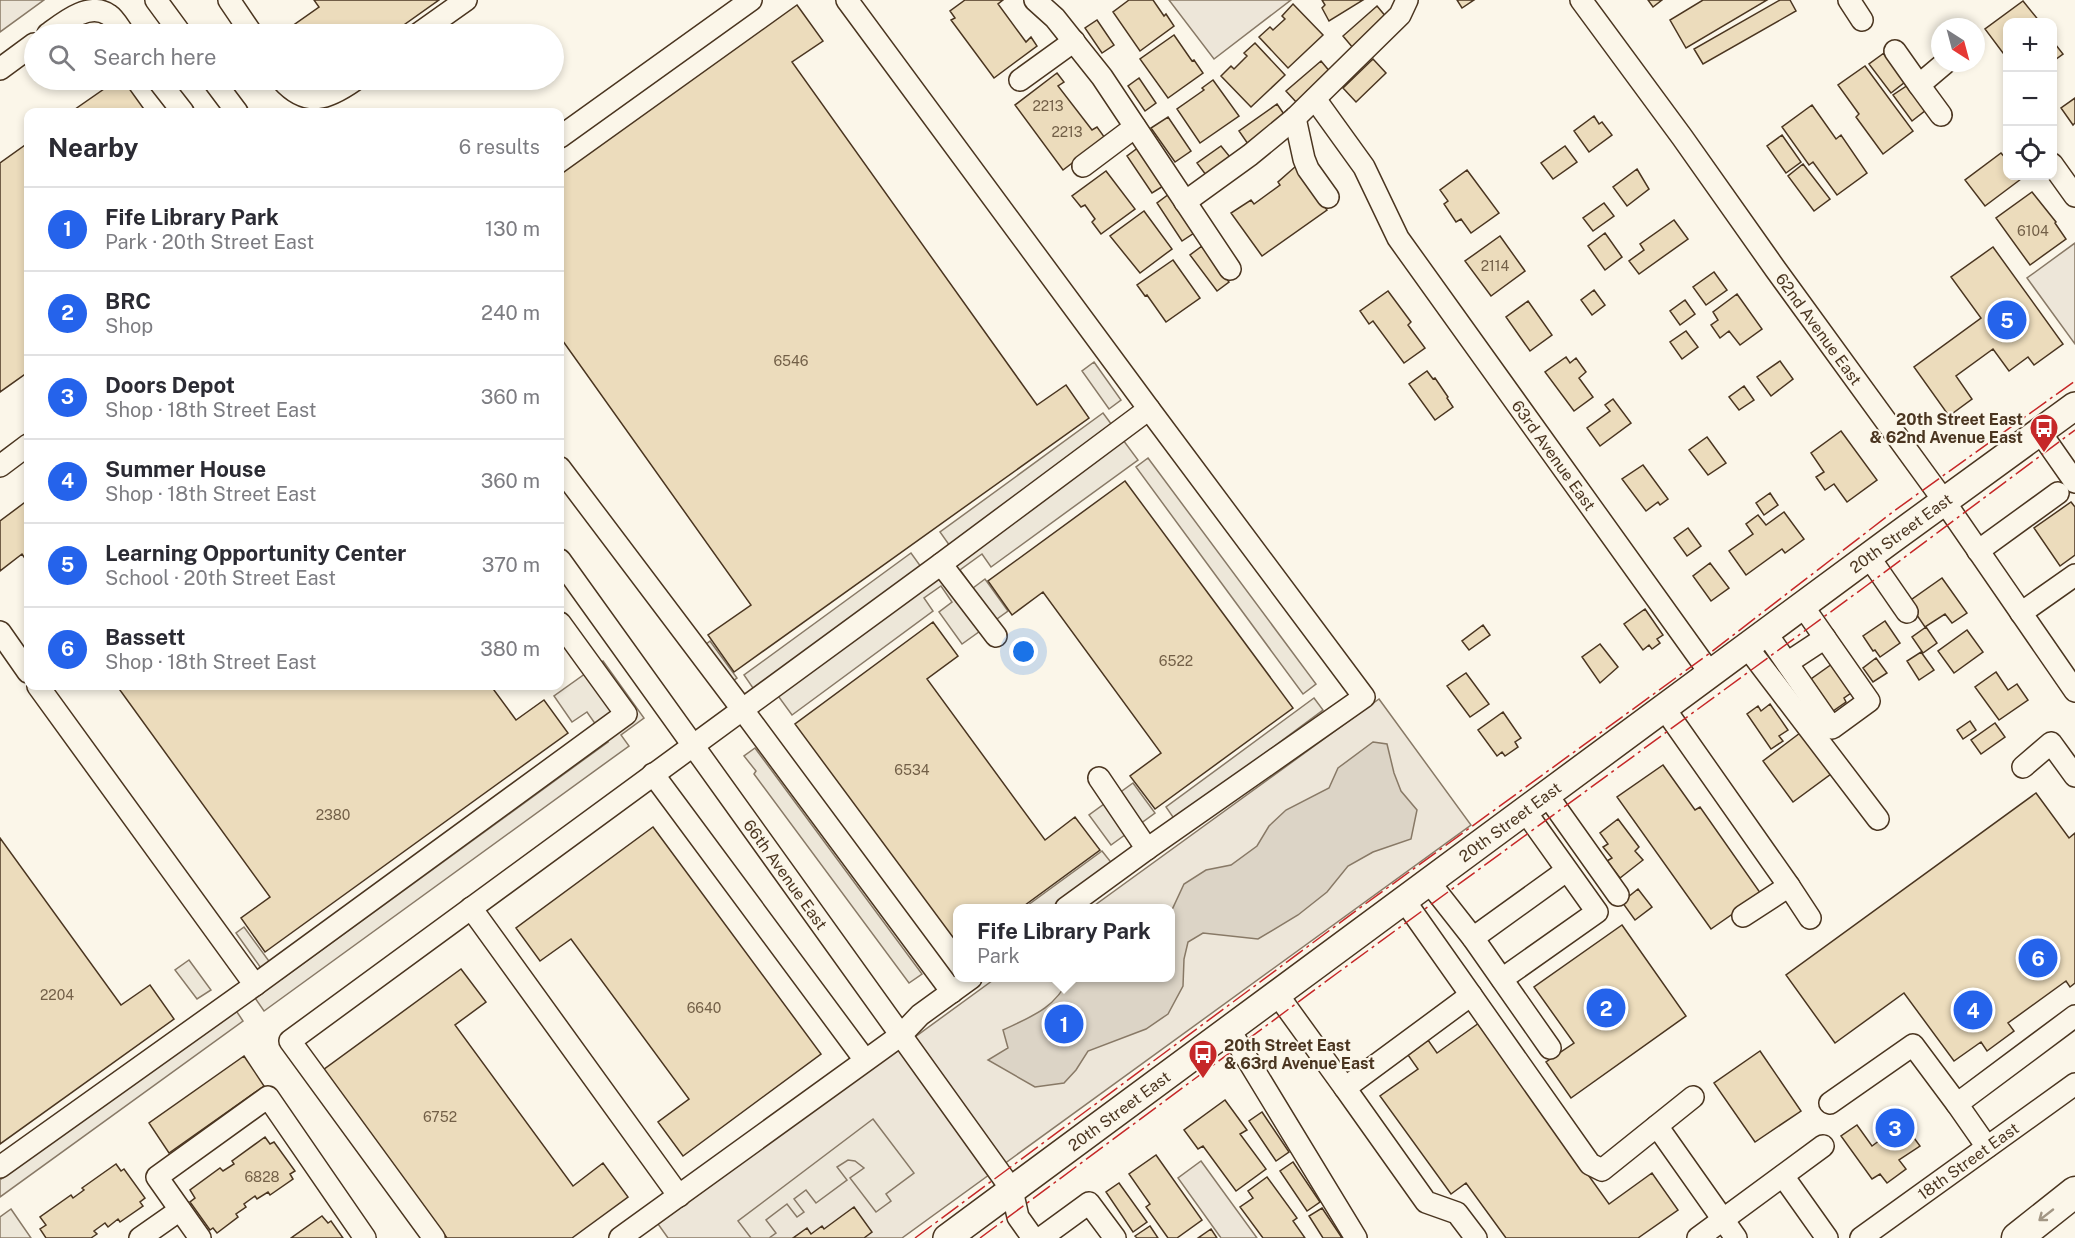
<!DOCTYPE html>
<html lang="en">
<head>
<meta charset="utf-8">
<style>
	body { margin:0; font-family:"Public Sans",sans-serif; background:#f7f7f7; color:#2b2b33 }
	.controls { position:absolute; right:18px; top:18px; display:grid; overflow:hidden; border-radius:12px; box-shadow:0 3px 9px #0003 }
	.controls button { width:54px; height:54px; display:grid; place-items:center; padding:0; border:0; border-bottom:2px solid #e1e1e2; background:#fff; color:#2b2b33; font:30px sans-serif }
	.compass { position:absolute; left:1931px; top:18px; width:54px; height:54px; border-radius:50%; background:#fff; box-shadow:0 3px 9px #0003; rotate:144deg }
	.you { position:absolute; left:1024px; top:652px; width:21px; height:21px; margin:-15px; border:4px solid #fff; border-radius:50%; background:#1a73e8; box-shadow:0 0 0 9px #1a73e833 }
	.badge { display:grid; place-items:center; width:39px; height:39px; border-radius:50%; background:#2563eb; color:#fff; font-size:20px; font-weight:700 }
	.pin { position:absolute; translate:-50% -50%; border:3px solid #fff; box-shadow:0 2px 6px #0006 }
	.popup { position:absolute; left:953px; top:904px; width:222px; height:78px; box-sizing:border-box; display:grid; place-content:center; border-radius:12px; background:#fff; filter:drop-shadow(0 2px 4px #0005); font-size:20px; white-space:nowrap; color:#7c7c81 }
	.popup b { font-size:22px; color:#2b2b33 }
	.popup::after { content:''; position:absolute; left:50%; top:100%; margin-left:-12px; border:12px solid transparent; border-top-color:#fff }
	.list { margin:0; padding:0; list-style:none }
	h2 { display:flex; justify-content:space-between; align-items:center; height:78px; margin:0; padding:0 24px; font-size:26px }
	h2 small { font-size:20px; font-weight:400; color:#7c7c81 }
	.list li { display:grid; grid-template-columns:39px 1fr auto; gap:18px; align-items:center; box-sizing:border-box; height:84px; padding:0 24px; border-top:2px solid #e1e1e2 }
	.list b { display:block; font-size:22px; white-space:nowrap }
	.list p { margin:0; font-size:20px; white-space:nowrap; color:#7c7c81 }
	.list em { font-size:20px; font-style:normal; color:#7c7c81 }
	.icon { flex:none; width:33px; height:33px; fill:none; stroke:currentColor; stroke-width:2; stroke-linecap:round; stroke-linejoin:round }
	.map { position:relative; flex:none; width:2075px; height:1238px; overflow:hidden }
	.search { position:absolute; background:#fff; box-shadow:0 3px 9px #0003; left:24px; top:24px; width:540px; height:66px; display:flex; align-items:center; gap:15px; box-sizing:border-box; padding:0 21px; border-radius:33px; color:#7c7c81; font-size:22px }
	.panel { position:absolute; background:#fff; box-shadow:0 3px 9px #0003; left:24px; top:108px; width:540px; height:582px; border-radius:12px }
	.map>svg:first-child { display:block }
	.green { fill:#ede6d9; stroke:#887966; stroke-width:1.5 }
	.parking { fill:#ede7d9; stroke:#887966; stroke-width:1.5 }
	.water { fill:#dcd4c6; stroke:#887966; stroke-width:1.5 }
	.building { fill:#ecdcbc; stroke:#4a3520; stroke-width:1.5 }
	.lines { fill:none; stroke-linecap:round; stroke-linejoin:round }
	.minor-casing { stroke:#4a3520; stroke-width:24 }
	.major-casing { stroke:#4a3520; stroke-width:30 }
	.highway-casing { stroke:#4a3520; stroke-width:33 }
	.minor { stroke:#fbf6e9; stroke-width:21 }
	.major { stroke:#fbf6e9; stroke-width:27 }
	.highway { stroke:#fbf6e9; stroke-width:30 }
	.power { stroke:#c62828; stroke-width:1.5; stroke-dasharray:21 4.5 3 4.5; stroke-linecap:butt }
	.oneway { stroke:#a29684 }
	.labels { text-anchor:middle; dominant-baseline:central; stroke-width:4.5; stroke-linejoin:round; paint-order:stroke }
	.number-label { font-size:14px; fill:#725f47 }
	.street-label { font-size:16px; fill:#4a3520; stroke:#fbf6e9 }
	.poi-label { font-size:16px; font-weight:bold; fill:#4a3520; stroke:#fbf6e9; text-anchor:end }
</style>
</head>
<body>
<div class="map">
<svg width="2075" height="1238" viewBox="0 0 2075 1238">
	<rect width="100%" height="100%" fill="#fbf6e9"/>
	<path class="green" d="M0,0h44l-44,32z
		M1169,0h122l-77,59z
		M2075,243v101l-48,-66z
		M1379,699l92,126 -569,413h-234l-10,-14 338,-246h174v-70h-79z
		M1201,1161l56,77h-36l-43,-60z"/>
	<path class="parking" d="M1094,362l27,38 -12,9 -27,-38z
		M1103,413l35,47 -147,107 -9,-13 -22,16 13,18 12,-9 23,32 -46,33 -23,-32 13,-10 -11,-16 -17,12 9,13 -141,104 -24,-33 -13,9 -11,-16 167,-122 10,14 29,-21 -10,-14z
		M1148,458l168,226 -13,10 -167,-227z
		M710,641l27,37 -11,8 -27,-36z
		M603,661l41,57 -23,17 8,11 -365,265 -9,-13 18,-13 -37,-52 8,-6 38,52 326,-237 -21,-30 -15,10 -18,-26z
		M1314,698l9,12 -148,110 -9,-13z
		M755,748l167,226 -13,9 -155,-209 2,-3 -12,-15z
		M1133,783l22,30 -44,32 -22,-30z
		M1102,851l12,15 -58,42h-32z
		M189,960l22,30 -14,9 -22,-29z
		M235,1009l8,12 -243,176v-17z
		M873,1119l41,54 -28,21 5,7 -15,11 -26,-34 14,-10 -9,-7 -7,-1 -11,7 10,13 -31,23 -10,-13 -12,9 10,13 -7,5 -10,-13 -21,16 10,13 -7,5h-18l-13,-17z
		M11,1209l20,29h-31v-21z"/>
	<path class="water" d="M1373,742l14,2 7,29 7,18 16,19 -6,29 -38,13 -25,14 -21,26 -29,23 -40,24 -55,-6 -15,9 -4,17 -1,27 -15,28 -22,15 -58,22 -12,19 -12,13 -29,4 -47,-27 20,-12 -5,-18c32,-15 50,-21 67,-52h100l1,-66 13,-28 22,-14 25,-5 26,-19 12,-20 17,-16 43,-22 9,-20z"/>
	<path class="building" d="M314,0h125l-48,34h-99l-4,-5 31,-22z
		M965,0h38l-5,4 28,38 5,-5 6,9 -43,32 -43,-58 4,-2 -5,-7z
		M1129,0h24l11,16 2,-2 8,12 -34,25 -27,-39z
		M1322,0h41l-34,21 -7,-13 3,-3z
		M1457,0h17l-12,8z
		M1648,0h14l-9,7z
		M1703,0h64l-81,48 -16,-28z
		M1780,0h10l6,11 -93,53 -9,-15z
		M2023,1l17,21h-32l-2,35 -21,-28z
		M1293,4l30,31 -35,33 -29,-31 11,-10 3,3 12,-11 -3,-3z
		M797,5l26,36 -31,21 245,343 29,-20 23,33 -355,254 -26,-37 43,-30 -191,-268v-162z
		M1377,6l10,12 -34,30 -10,-12z
		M1097,20l17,25 -12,8 -17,-25z
		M1174,35l18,26 2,-1 9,13 -35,25 -28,-39z
		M2052,40l11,14 -11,8z
		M1255,43l30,32 -34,32 -30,-31 10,-10 3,3 13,-13 -3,-3z
		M1884,53l21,29 -14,11 -22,-29z
		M1373,59l13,14 -30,29 -13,-14z
		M1321,61l10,12 -34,30 -11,-12z
		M1865,66l48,65 -30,23 -27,-37 3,-3 -21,-29z
		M1057,73l7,9 -6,4 34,44 5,-3 8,11 -42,32 -48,-65z
		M1139,78l17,25 -11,8 -17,-25z
		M117,80h6l23,32h-75z
		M1213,80l26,36 -39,27 -23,-34 27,-19 -2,-2z
		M1908,85l18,25 -14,11 -19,-26z
		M2075,98v25l-2,2 -12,-17z
		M1277,104l9,13 -38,27 -9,-13z
		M1812,105l24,34 5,-4 26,38 -30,22 -24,-33 -4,3 -27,-38z
		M1594,116l5,8 3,-2 10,13 -23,17 -15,-21z
		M1168,117l23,34 -16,11 -24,-34z
		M1782,135l19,27 -15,11 -19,-27z
		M28,143v229l-28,20v-229z
		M1221,146l9,11 -24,18 -9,-12z
		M1565,146l12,16 -24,17 -12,-16z
		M1139,147l26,38 -13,8 -25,-37z
		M2001,153l7,8v15h10l3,3 -36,27 -20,-26z
		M1803,164l27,35 -16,12 -26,-35z
		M1296,166l31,44 -65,46 -31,-43 20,-13 3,4 26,-19 -2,-3z
		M1637,169l12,20 -22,17 -14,-19z
		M1467,170l32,43 -28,20 -10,-14 -5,3 -12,-18 4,-3 -8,-11z
		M1106,171l29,38 -34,25 -9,-12 3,-3 -10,-14 -4,2 -9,-11z
		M2032,192l24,30 -1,1 11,16 -36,26 -34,-47z
		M1169,194l25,39 -12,8 -25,-38z
		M1604,203l10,13 -21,15 -10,-13z
		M1144,211l28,38 -32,24 -30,-37z
		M1674,220l14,19 -49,35 -10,-13 15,-11 -4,-6z
		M1605,233l17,24 -17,13 -17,-24z
		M1500,236l25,35 -34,25 -26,-35z
		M1202,246l27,36 -12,9 -27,-36z
		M1993,247l70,97 -29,21 -6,-8 -19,14 -16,-22 -37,27 16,23 -23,17 -35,-49 67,-49 -30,-41z
		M1173,260l27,38 -34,24 -19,-27 -2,1 -8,-11z
		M1714,272l13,18 -21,15 -13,-18z
		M1594,290l11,15 -13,10 -11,-15z
		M1388,291l23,31 -3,3 17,23 -21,15 -31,-42 -4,3 -9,-13z
		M1737,294l25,35 -22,16 -11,-14 -9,7 -9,-13 7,-5 -5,-8z
		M1685,300l10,14 -15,11 -10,-14z
		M1528,301l24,34 -22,16 -24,-34z
		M1686,331l12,16 -16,12 -12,-17z
		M1566,357l4,6 6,-5 10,14 -7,6 14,19 -19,14 -29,-39z
		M1780,361l13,18 -22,17 -14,-19z
		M1427,371l6,8 2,-1 13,19 -1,1 6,9 -18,13 -26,-36z
		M1744,386l10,14 -15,10 -10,-13z
		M1613,399l18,24 -31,23 -13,-18 23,-17 -5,-6z
		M1841,431l36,49 -30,22 -13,-18 -9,6 -9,-13 8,-5 -13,-19z
		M1707,437l19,26 -18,12 -19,-25z
		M1643,465l25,34 -8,6 -2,-3 -12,9 -24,-32z
		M1125,481l168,227 -138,101 -25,-33 31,-23 -118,-161 -31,23 -24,-34z
		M1770,493l8,12 -14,10 -8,-12z
		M28,500v63l-6,-9 -22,17v-50z
		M2071,502l4,5v48l-15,11 -26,-38z
		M1784,512l20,27 -19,14 -3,-4 -36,26 -17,-24 24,-17 -7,-10 12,-9 8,10z
		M1688,528l13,18 -14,10 -13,-18z
		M1710,563l19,25 -18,13 -18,-25z
		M1942,578l25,35 -15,10 -7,-9 -20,13 -17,-25z
		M1645,609l18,26 -6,4 3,4 -8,6 -3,-4 -6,5 -19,-26z
		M1885,621l15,22 -20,14 -5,-7 -2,1 -10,-15z
		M933,622l25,34 -31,23 118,161 30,-23 25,33 -79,58h-63v36l-163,-220z
		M1483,625l7,10 -21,15 -7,-9z
		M1926,627l11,16 -14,10 -11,-16z
		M1967,630l16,22 -29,21 -16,-22z
		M1600,644l18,23 -18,16 -18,-26z
		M1921,652l13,18 -15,10 -12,-19z
		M1876,658l11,15 -14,9 -10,-14z
		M1832,664l19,29 -7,5 2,4 -13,9 -22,-32z
		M1996,672l12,18 9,-6 11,16 -29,20 -24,-33z
		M1466,673l23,31 -19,13 -23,-31z
		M117,686h374l25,34 28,-20 24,33 -303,219 -24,-34 29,-21z
		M1770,704l18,26 -9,6 4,5 -12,8 -24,-35 11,-8 3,5z
		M1503,712l18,26 -6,4 3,5 -13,9 -3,-4 -5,4 -19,-26z
		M1970,721l6,9 -13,9 -6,-9z
		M1995,723l10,14 -24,17 -10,-14z
		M1804,730l31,41 -42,31 -30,-41z
		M1663,765l32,45 5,-3 61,87 -50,35 -94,-132z
		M2036,793l33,45 6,-5v150l-5,4 -4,-6 -58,42 6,8 -27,20 -6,-9 -27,19 -50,-68 -69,50 -49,-68z
		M1618,819l21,28 -4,4 8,9 -23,18 -13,-17 5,-3 -9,-11 5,-3 -8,-11z
		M653,827l168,227 -138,102 -25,-34 31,-23 -118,-160 -31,22 -24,-33z
		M0,838l121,167 29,-20 24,34 -174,125z
		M1638,889l14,18 -17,13 -13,-18z
		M1622,925l64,91 -115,82 -25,-36 28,-19 -40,-56z
		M461,969l25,33 -31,23 118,161 30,-23 25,34 -56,41h-125l-124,-168z
		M1479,1023l130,181 43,-31 26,37 -40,28h-132l-40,-55 -15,11 -71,-98 38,-27 -10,-14 20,-15 9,13z
		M1760,1051l41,60 -46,31 -41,-59z
		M244,1056l20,30 -95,67 -20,-30z
		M1225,1100l22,30 -7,4 26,35 -30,22 -33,-45 -5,3 -14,-19z
		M1262,1112l27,40 -13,9 -27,-40z
		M1903,1123l17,23 -21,14 7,9 -19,14 -7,-9 -8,5 -31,-43 16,-11 15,21z
		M265,1137l5,7 4,-2 21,29 -5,3 3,5 -23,16 -2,-3 -11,7 -2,-3 -11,8 2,3 -10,7 2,3 -21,16 -4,-5 -3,2 -20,-28 5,-4 -5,-8 30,-22 3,3 11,-7 -2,-3z
		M1156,1155l46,65 -25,18h-9l-22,-31 4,-3 -21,-30z
		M1293,1162l27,40 -13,9 -27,-40z
		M116,1164l5,7 3,-2 21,29 -5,4 3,4 -23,16 -2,-3 -10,8 -3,-4 -11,8 3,3 -6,4h-45l-6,-9 6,-4 -6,-8 31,-22 2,3 11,-8 -2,-2z
		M1267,1177l30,41 -4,3 12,17h-42l-23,-31 13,-9 -5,-7z
		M1119,1183l28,39 -14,10 -27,-40z
		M854,1207l18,25 -8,6h-71l14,-10 4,6 11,-8 2,3z
		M1322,1208l20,30h-19l-14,-22z
		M322,1216l6,7 3,-2 12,17h-52z
		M1150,1226l8,12h-21l-2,-2z
		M1211,1229l6,9h-19z"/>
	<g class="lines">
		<g class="minor-casing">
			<g id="minor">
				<path d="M156,0l25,34"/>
				<path d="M229,0l23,34"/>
				<path d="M847,0l302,409 215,288 -217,152 -81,59"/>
				<path d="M1035,0l20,18 47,59 128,192"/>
				<path id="s1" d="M1581,0l101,137 94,133 168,231 131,190"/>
				<path d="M1849,0l13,20"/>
				<path d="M48,34c15,-11 41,-33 61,-19 6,4 11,14 15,19"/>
				<path d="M418,34l48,-34"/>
				<path d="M1895,51l24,34 26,-22"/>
				<path d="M0,69l34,-25"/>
				<path d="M158,80l25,32"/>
				<path d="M213,80l24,32"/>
				<path d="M282,80c25,28 46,19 73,0"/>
				<path d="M1020,80l54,-39"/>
				<path d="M1919,85l22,30"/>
				<path id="s2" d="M1315,99l49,68 34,71 312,435"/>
				<path d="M1295,118l9,41 4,10 20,28"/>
				<path d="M560,137l191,-137"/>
				<path d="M2052,164l23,32"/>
				<path d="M1083,166l52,-39"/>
				<path d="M1185,202l65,-47 45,-37 105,-103 7,-15"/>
				<path d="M2040,432l35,50"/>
				<path d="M0,466l28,-21"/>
				<path d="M560,468l182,241 210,283"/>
				<path d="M1978,551l80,-58"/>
				<path d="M1869,557l38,55"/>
				<path id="s3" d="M560,560l452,630 6,27 15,21"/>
				<path d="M941,564l55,72"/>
				<path d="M2021,613l54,-38"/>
				<path d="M0,632l28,40"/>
				<path d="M1766,633l66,95 37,-27 -67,-96"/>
				<path d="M1747,647l131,172"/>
				<path d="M1787,663l38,-25"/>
				<path d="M38,686l217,299"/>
				<path d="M1664,708l125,178 -46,30"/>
				<path d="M2023,767l28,-24 24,33"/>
				<path d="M653,774l212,286"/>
				<path d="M1099,778l48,71"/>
				<path d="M1547,795l71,100"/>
				<path d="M1429,882l44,56 77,110"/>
				<path d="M1789,886l21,32"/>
				<path d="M1404,900l186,264 12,6 91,-73"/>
				<path d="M471,908l208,288"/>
				<path d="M1473,938l93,-67"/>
				<path d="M1502,979l95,-67 -72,-101"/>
				<path d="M1277,994l68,94"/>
				<path d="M1471,995l-126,93 81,114 31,11 19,25"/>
				<path d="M1229,1029l127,209"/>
				<path d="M1830,1103l83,-58 44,59 118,-88"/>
				<path d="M1957,1104l30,43"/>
				<path d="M1657,1126l79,112"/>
				<path d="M0,1167l255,-182 371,-271 -66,-91"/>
				<path d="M1783,1176l44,62"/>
				<path d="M140,1238l40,-28"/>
				<path d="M200,1238l-43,-61 111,-80 97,141"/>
				<path d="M434,1238l-144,-197 651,-477 208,-155"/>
				<path d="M620,1238l281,-203 19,-20 51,-37"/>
				<path d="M1041,1238l48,-35 26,35"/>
				<path d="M1698,1238l125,-92"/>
				<path id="s4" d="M1861,1238l214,-154"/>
			</g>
		</g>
		<g class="major-casing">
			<g id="major">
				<path id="s5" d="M947,1238l944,-698 184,-134"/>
			</g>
		</g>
		<g class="highway-casing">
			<path id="highway" d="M2017,1238l58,-46"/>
		</g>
		<use href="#minor" class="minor"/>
		<use href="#major" class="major"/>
		<use href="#highway" class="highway"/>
		<path class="power" d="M915,1238l442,-328 353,-257 184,-142 181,-130
			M980,1238l356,-264 530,-388 209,-156"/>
	</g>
	<defs><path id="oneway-shaft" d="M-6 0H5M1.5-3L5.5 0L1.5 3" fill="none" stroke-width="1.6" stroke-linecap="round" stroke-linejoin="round" transform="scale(1.5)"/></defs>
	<use class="oneway" href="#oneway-shaft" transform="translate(2046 1215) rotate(142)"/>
	<defs>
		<g id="bus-pin" transform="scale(1.5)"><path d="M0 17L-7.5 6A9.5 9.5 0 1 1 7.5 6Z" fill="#c62828" stroke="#fbf6e9"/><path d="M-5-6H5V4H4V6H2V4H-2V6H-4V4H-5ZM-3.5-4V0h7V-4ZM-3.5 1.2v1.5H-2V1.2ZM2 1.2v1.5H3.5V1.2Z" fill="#fff"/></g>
	</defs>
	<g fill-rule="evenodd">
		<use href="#bus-pin" x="2044" y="428"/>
		<use href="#bus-pin" x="1203" y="1054"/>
	</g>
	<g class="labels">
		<g class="number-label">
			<text x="1048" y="106">2213</text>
			<text x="1067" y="132">2213</text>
			<text x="2033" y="231">6104</text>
			<text x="1495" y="266">2114</text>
			<text x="791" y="361">6546</text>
			<text x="1176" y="661">6522</text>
			<text x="912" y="770">6534</text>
			<text x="333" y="815">2380</text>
			<text x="57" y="995">2204</text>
			<text x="704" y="1008">6640</text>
			<text x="440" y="1117">6752</text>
			<text x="262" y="1177">6828</text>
		</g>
		<g class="street-label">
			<text stroke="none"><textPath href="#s1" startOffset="406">62nd Avenue East</textPath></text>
			<text stroke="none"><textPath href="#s2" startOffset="430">63rd Avenue East</textPath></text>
			<text stroke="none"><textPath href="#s5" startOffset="1186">20th Street East</textPath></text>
			<text stroke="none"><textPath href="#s5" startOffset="700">20th Street East</textPath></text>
			<text stroke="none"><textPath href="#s3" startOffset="387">66th Avenue East</textPath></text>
			<text stroke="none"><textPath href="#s5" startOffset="214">20th Street East</textPath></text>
			<text stroke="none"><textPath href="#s4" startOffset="132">18th Street East</textPath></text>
		</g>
		<g class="poi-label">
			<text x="2023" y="419">20th Street East<tspan x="2023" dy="18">&amp; 62nd Avenue East</tspan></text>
			<text x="1224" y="1045" text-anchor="start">20th Street East<tspan x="1224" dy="18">&amp; 63rd Avenue East</tspan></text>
		</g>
	</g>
</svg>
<div class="controls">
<button>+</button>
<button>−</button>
<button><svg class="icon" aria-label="locate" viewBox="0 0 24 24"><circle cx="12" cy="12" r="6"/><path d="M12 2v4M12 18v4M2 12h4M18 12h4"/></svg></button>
</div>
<svg class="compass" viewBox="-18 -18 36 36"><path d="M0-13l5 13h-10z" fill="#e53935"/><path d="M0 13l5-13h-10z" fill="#7c7c81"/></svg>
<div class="you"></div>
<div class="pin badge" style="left:1064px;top:1024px">1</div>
<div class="popup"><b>Fife Library Park</b>Park</div>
<div class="pin badge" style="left:1606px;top:1008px">2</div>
<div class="pin badge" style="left:1895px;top:1128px">3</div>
<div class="pin badge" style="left:1973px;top:1010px">4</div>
<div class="pin badge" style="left:2007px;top:320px">5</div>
<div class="pin badge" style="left:2038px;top:958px">6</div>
<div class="search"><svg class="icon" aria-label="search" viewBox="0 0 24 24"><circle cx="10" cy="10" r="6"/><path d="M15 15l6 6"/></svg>Search here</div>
<section class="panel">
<h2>Nearby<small>6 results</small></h2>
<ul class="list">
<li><span class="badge">1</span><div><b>Fife Library Park</b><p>Park · 20th Street East</p></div><em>130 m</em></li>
<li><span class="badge">2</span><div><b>BRC</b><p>Shop</p></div><em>240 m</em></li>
<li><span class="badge">3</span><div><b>Doors Depot</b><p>Shop · 18th Street East</p></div><em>360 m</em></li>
<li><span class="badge">4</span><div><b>Summer House</b><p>Shop · 18th Street East</p></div><em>360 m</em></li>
<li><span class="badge">5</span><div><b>Learning Opportunity Center</b><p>School · 20th Street East</p></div><em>370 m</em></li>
<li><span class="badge">6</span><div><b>Bassett</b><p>Shop · 18th Street East</p></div><em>380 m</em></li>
</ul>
</section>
</div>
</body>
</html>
